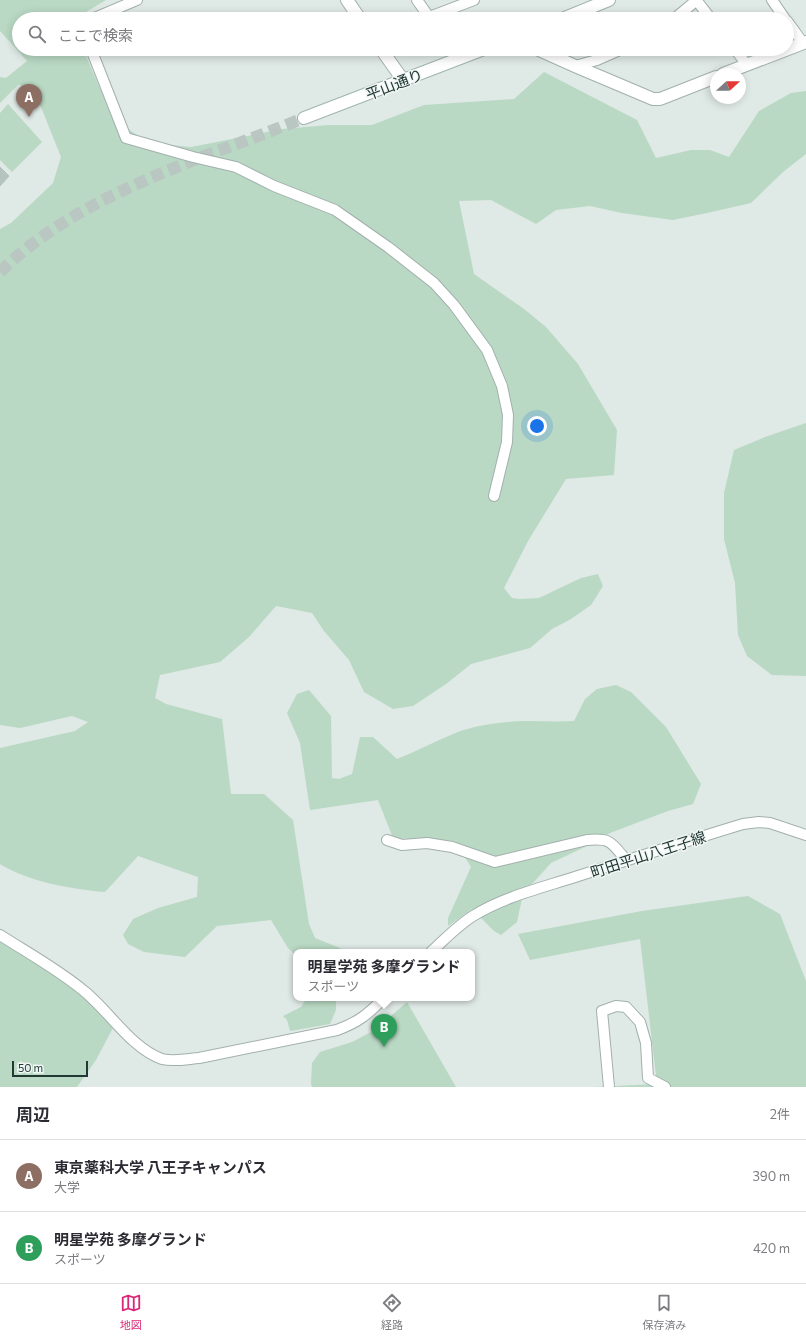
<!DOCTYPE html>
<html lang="ja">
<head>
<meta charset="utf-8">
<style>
	body { margin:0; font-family:Commissioner,"Noto Sans JP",sans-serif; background:#f2f2f3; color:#2b2b33 }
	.compass { position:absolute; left:710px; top:68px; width:36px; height:36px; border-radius:50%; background:#fff; box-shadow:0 2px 10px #0003; rotate:69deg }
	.scale { position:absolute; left:12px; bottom:10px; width:76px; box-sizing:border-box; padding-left:4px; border:2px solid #213834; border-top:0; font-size:11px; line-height:14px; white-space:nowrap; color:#213834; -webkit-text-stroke:3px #eff6f3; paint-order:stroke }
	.you { position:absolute; left:537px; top:426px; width:14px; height:14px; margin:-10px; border:3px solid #fff; border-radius:50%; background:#1a73e8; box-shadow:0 0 0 6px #1a73e833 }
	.badge { display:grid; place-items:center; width:26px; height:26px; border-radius:50%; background:#db2777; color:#fff; font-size:13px; font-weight:700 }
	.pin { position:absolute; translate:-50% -33px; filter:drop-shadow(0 1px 2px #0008) }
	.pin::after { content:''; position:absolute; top:21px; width:14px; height:12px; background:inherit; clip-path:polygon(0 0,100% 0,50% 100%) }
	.popup { position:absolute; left:293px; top:949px; width:182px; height:52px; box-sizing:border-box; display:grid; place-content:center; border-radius:8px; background:#fff; filter:drop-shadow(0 1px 3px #0005); font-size:13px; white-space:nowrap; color:#7c7c81 }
	.popup b { font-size:15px; color:#2b2b33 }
	.popup::after { content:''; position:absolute; left:50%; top:100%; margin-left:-8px; border:8px solid transparent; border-top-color:#fff }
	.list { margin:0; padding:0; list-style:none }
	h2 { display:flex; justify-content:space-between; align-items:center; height:52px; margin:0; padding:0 16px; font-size:17px }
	h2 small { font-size:13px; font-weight:400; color:#7c7c81 }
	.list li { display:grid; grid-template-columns:26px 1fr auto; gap:12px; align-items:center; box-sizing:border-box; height:72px; padding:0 16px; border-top:1px solid #e1e1e2 }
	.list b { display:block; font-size:15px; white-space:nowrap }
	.list p { margin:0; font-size:13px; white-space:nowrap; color:#7c7c81 }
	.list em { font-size:13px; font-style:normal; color:#7c7c81 }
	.icon { flex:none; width:22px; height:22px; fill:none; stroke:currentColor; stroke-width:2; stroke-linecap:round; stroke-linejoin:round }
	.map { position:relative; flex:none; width:806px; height:1087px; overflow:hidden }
	.search { position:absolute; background:#fff; box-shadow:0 2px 10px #0003; left:12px; right:12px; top:12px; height:44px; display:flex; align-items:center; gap:10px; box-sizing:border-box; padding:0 14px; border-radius:22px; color:#7c7c81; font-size:15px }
	.sheet { height:196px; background:#fff }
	nav { display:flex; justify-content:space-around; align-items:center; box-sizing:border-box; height:56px; border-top:1px solid #e1e1e2; background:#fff; font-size:11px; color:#7c7c81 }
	nav a { display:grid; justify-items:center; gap:2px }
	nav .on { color:#db2777 }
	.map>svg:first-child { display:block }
	.green { fill:#b9d9c4 }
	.building { fill:#b5c4bf; stroke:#b2c2bd }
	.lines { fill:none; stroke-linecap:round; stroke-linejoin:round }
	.secondary-tunnel { stroke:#b9c6c2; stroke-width:12; stroke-dasharray:12 6; stroke-linecap:butt }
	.minor-casing { stroke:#a2b0ac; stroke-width:12 }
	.tertiary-casing { stroke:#a2b0ac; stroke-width:14 }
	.secondary-casing { stroke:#9fb4ae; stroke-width:14 }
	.minor { stroke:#fff; stroke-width:10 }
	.tertiary { stroke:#fff; stroke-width:12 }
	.secondary { stroke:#fff; stroke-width:12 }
	.labels { text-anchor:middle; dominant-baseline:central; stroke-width:3; stroke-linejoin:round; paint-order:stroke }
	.street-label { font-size:15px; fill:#213834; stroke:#eff6f3 }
</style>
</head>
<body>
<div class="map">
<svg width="806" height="1087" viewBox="0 0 806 1087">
	<rect width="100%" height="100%" fill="#dfe9e5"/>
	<path class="green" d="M0,0h106l-32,19h-55v30h64l30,70 36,24 42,4 91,-18 47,-4h43l52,-20 90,-6 30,-27 93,48 19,38 35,-8h19l19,7 30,-46 32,-18 15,-2v63l-23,18 -32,31 -44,10 -34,7 -51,-7 -32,-7 -34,4 -20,14 -45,-24 -32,1 15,73 50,35 22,18 32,37 39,66 -3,45 -48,4 -38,62 -24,47 8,10 8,1 19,-1 42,-20 17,-4 5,12 -12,19 -20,14 -19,10 -22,19 -59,16 -25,20 -33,22 -20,3 -29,-17 -15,-32 -25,-29 -12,-18 -36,-7 -27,31 -29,25 -60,13 -5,23 11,6 56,15 9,75h33l29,26 16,104 6,14 25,10 1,4h-45v4l-8,-8 -17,-28 -54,6 -32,31 -41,-5 -16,-8 -5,-9 10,-16 25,-11 39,-11 1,-20 -60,-21 -33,36c-34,-3 -76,-10 -105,-28v-116l75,-17 13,-9 -16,-6 -52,12 -20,-3v-496l11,-6 42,-40 8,-26 -20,-50 -22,-23 -19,19v-26l6,1 21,-17 -27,-30z
		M8,104l34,38 -30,30 -12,-12v-47z
		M806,423v253l-34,-1 -25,-19 -9,-21 -3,-52 -11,-44v-46l10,-43 31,-13z
		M616,685l15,7 35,35 35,57 -8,20 -25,7 -58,22 -23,13 -36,17 -18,20 -9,6 -7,33 -16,13 -7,-4 -22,-22 -24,17v-8l23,-51 -16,-26 -62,-3 -15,-38 -68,10 -10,-67 -13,-30 10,-19 12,-4 22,26 1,62 7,1 13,-5 8,-37h13l24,22c21,-8 40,-19 61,-27 19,-7 49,-11 70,-11 15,0 30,1 46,0l11,-22 12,-10z
		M748,896l32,18 26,67v106h-212l63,-3 -17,-145 -110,21 -12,-26 124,-23z
		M0,941l69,44 46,39 -19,36 -19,27h-77z
		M307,998h29v12l-6,14 -40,7 -3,-11 -4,-4 18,-9z
		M407,1002l49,85h-144l-1,-3 1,-21 8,-11 32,-10 23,-12z"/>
	<path class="building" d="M0,167l9,9 -9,10z"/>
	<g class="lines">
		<path class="secondary-tunnel" d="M0,272c57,-56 131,-87 204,-116 34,-12 67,-25 100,-38"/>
		<g class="minor-casing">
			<path id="minor" d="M417,0l12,17
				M772,0l13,19
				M697,1l14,18
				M92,19l45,-19
				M424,19l50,-19
				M674,19l23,-19
				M787,21l16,22
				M91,49l35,89 67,19 43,10 38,19 61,24 53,37 46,36 20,22 33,45 15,36 6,29 -1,27 -13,54
				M735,49l12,16
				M575,66l22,-6 25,-11
				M387,840l15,5 25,-2 25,4 43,15 92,-22c24,-2 24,2 39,20
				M0,935c28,18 59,35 84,56 25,20 48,58 78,68 12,3 25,0 37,-1l138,-28c22,-8 31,-16 47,-32
				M431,952c13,-12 26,-26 42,-36 30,-19 68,-28 102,-39 56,-18 112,-36 168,-53l16,-2 11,1 36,12
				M609,1087l-7,-76 14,-5 10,1 14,15 6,21 2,35 17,9"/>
		</g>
		<g class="tertiary-casing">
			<path id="tertiary" d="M347,0l13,19
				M381,49l22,31
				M537,49l38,17 78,33h7l56,-22
				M723,74l83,-32"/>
		</g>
		<g class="secondary-casing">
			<path id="secondary" d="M562,19l47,-19
				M304,118l180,-69"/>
		</g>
		<use href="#minor" class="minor"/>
		<use href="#tertiary" class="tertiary"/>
		<use href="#secondary" class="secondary"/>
	</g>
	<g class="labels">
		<g class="street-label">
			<text transform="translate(394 84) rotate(-21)">平山通り</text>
			<text transform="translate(648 854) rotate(-18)">町田平山八王子線</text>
		</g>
	</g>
</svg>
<svg class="compass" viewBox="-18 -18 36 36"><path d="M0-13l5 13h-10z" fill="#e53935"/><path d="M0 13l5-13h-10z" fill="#7c7c81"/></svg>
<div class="scale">50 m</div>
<div class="you"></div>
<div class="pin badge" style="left:29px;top:117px;background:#8d6e63">A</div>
<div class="pin badge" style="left:384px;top:1047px;background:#2e9e5b">B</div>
<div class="popup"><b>明星学苑 多摩グランド</b>スポーツ</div>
<div class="search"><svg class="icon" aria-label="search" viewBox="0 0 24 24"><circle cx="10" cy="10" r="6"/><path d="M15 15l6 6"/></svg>ここで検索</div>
</div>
<section class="sheet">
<h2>周辺<small>2件</small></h2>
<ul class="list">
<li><span class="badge" style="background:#8d6e63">A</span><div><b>東京薬科大学 八王子キャンパス</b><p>大学</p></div><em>390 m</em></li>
<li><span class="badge" style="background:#2e9e5b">B</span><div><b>明星学苑 多摩グランド</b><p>スポーツ</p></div><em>420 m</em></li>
</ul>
</section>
<nav>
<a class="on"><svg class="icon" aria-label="map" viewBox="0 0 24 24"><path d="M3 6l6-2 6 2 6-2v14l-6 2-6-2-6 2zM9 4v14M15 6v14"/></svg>地図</a>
<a><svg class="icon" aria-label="directions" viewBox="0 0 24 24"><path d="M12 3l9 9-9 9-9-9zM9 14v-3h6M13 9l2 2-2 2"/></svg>経路</a>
<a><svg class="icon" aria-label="saved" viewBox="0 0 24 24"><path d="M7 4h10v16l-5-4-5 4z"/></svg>保存済み</a>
</nav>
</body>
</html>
